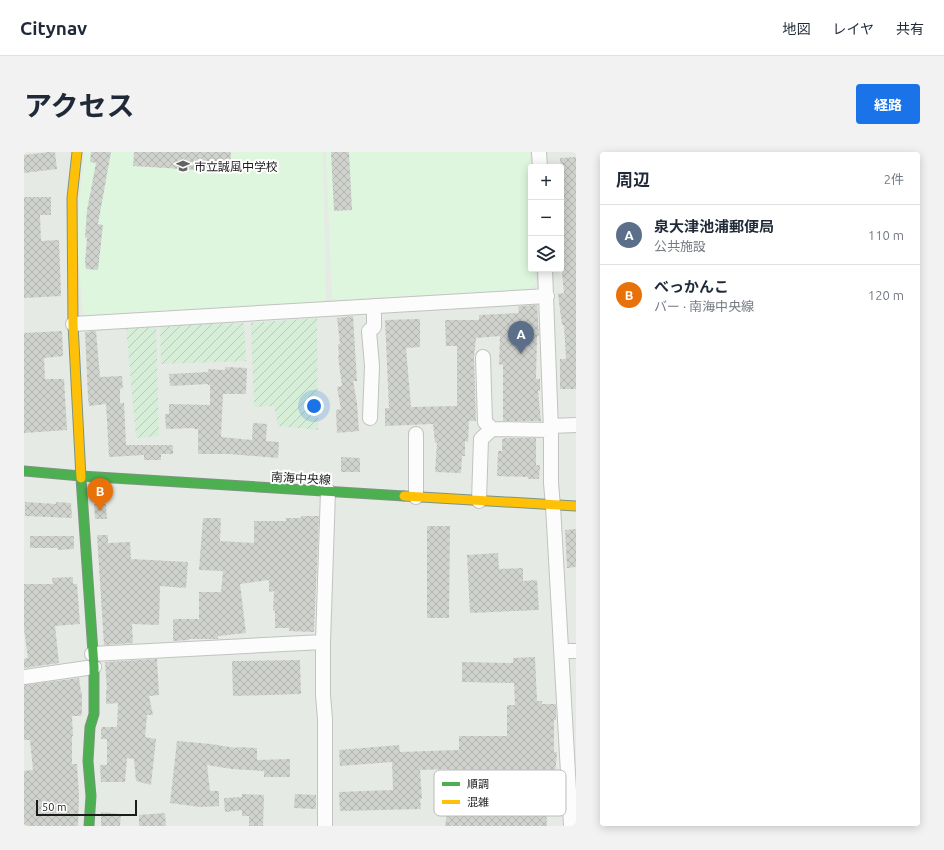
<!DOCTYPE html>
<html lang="ja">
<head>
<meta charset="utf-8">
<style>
	body { margin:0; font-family:Ubuntu,"Noto Sans JP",sans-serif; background:#f2f2f3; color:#1f2937 }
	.controls { position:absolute; right:12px; top:12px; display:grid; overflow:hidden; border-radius:4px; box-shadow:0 2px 10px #0003 }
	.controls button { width:36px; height:36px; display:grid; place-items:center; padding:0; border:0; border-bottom:1px solid #e0e1e3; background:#fff; color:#1f2937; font:20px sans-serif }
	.scale { position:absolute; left:12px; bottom:10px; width:101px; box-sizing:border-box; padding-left:4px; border:2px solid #1c1c1c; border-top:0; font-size:11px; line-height:14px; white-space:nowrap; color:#1c1c1c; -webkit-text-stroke:3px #fff; paint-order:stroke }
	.you { position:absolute; left:290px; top:254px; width:14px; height:14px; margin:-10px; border:3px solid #fff; border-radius:50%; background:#1a73e8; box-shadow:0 0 0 6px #1a73e833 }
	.badge { display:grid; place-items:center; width:26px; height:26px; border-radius:50%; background:#1a73e8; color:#fff; font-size:13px; font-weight:700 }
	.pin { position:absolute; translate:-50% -33px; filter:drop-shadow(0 1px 2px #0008) }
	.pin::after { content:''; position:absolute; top:21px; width:14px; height:12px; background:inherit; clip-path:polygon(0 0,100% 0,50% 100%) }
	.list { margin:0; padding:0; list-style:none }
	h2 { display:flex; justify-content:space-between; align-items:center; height:52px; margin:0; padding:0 16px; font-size:17px }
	h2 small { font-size:13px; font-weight:400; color:#747a83 }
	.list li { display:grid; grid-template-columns:26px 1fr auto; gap:12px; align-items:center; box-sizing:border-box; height:60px; padding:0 16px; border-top:1px solid #e0e1e3 }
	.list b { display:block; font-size:15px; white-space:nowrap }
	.list p { margin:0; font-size:13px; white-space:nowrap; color:#747a83 }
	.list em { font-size:13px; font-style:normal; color:#747a83 }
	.icon { flex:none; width:22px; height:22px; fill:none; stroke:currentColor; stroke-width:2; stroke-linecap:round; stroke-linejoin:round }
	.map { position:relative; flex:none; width:552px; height:674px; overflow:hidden; border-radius:4px }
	header { display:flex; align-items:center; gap:24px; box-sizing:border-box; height:56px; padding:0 20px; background:#fff; border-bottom:1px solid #e0e1e3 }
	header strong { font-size:19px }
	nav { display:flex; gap:22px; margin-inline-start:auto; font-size:14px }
	.intro { display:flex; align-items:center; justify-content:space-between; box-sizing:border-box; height:96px; padding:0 24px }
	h1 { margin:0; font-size:28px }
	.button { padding:10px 18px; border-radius:4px; background:#1a73e8; color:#fff; font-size:14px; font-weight:700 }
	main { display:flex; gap:24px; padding:0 24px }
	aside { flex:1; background:#fff; border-radius:4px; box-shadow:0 2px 10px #0003 }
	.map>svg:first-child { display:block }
	.education { fill:#def6de }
	.farmland { fill:url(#farmland-furrows) }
	.building { fill:url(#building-cross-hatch) }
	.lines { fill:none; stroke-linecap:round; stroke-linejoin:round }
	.street-casing { stroke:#c1c3c0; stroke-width:16 }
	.fast-casing { stroke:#7c957f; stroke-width:11 }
	.slow-casing { stroke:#7c957f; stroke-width:11 }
	.street { stroke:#fbfcfb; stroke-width:14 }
	.fast { stroke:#4caf50; stroke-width:9 }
	.slow { stroke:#ffc107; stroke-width:9 }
	.labels { text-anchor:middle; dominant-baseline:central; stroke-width:4; stroke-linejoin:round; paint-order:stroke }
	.poi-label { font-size:12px; fill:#1c1c1c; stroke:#fff; text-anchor:start }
	.street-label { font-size:12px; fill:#1c1c1c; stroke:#fff }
	.key { fill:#fff; stroke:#bbb; stroke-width:1 }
	.key-label { font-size:11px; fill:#1c1c1c }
</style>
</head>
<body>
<header>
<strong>Citynav</strong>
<nav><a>地図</a><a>レイヤ</a><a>共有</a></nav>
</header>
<div class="intro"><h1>アクセス</h1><a class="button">経路</a></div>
<main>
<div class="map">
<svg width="552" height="674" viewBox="0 0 552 674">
	<defs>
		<pattern id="farmland-furrows" width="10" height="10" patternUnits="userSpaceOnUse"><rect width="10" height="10" fill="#d6edd8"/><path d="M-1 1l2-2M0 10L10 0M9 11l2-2" fill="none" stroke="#b7cbb9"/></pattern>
		<pattern id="building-cross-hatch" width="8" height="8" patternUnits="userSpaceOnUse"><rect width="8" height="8" fill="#d0d3cd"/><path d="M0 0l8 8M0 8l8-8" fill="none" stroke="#b2b5af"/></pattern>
	</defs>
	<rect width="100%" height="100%" fill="#e5eae4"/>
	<path class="education" d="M61,0h238l3,149 -237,18 -6,-5 -7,-82z
		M302,0h204l1,30v87h4l1,13 -7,8 -197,10z"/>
	<path class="farmland" d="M293,166l1,112 -40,-4 -4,-20 -20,1 -3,-84z
		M220,171l2,38 -85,3 -1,-39z
		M132,172l3,112 -23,2 -10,-111z"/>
	<path class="building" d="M25,0h6l2,17 -33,4v-18z
		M67,0h20l-13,72 5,1 -5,45 -12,-1 -1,-7 2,-24 -2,-1 2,-27 9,-47 -6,-1z
		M110,0h97l-1,20 -97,-6z
		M307,0h18l3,58 -18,1z
		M552,5v232h-16v-30h6l-2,-34h-2l-4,-31 6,-1 -3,-30 1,-79 -2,-26z
		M0,45h27v18h-11l1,26 18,-1 2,56 -37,2z
		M513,153l2,31h-2l-1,43h4v12h-2l3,30h-38v-56l-4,-1 1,-28 -24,2 -2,19 2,64h-7l-1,21 -3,-1v15h-3l-1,17 -26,-1 2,-29h-2l-2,-19 -48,2v-18h4l-4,-88 35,-1v28l-14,1 5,59 46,-1v-60h-11l-1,-26h34v-5l40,-2 -1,-7z
		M329,164l4,65h-4l4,22 2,28 -22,2 -1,-23 5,-1 -4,-22 5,-1 -4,-30h1l-1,-12h2l-3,-26z
		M38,179l1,25 -19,2 1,21h19l3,51 -43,3v-100z
		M72,179l4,46 22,-1 1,12 -3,1v14h4l2,42h47v9h-12v6h-17v-5l-35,2 -3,-53 -17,2 -1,-9 -3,-65z
		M201,215l22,1 -1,26h-23l-2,43 31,3 1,-17 14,1 -1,17 13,1 -1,16 -49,-4h-31v-25h-4v-1l-28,1 -1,-15h4v-10l41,1v-20h-2v-1l-38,2 -1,-12 39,-2v-3l17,1z
		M480,286h32v27h4l-1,14h-11v-2l-31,-1 1,-25h4v-12h2z
		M317,305l19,1v14h-19z
		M1,350l31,2v-2l15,1 1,15 -47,-2z
		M70,352h12l1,15h-12z
		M277,364h18l-5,116 -25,-1v-3h-14v-18l-2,1 1,-20 -5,1v-12l-29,4 6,49 -28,3v3h-29v1l-16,1v-22h26v-27h22l2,-21 -24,-1 4,-52h18l-1,23 34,2v-22h32v-3h15z
		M403,374h23l-1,92h-22z
		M552,377v38l-9,1 -2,-38z
		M73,383h11v8l22,-1 1,17 57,3 -2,26 -26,-2 -1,39 -27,-1 1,19 -29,2z
		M6,384h44v13l-16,1v-2h-28z
		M474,401l1,16 24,-1v13l14,-1 2,30 -69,3 -3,-58z
		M49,425v7h4l3,40 -25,2 4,37 -35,5v-9l4,-1 -4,-29v-45h29l-1,-6z
		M511,505l2,44h5v3h14v16h-2v32h3l-2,24 -1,-1v23h-8l1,28h-102l6,-38 12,1v8l10,1v2l33,-1v-7l8,1 2,-21 -67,-2v-1l-29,1 2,29h-2l1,10 -81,2 -1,-19 54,-2 -1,-28 -52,4 -1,-16 60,-5 1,7 59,-2v-14h48v-31h8l-1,-22 -52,-1v-20l51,1v-5z
		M133,507l2,36 -10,1 4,19h-6l-2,22 11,2 -5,46 -15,-4 -2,-22 -7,-1 -2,24h-24l-1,-17h7v-26h-6v-10l1,-2h15l1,-24 -12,1v-14h1l-2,-28z
		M276,508l1,34 -68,2 -1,-35z
		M55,526l2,14h1v20l-1,4h-9l1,20h-1v28h5l2,32 -1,30h-54v-55l9,-1 -3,-30h-6v-55z
		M153,589l34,3 25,4 1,-1 20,1v12l33,-1v18h-26v-6l-32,-2 -25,-4 3,26h9v15l-19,1 -30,-4z
		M218,642l22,1 -1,31h-14v-10h-7v-6l-17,2 -1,-14 18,-1z
		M271,642l21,1v14l-22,-1z
		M77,660l20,2 -1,12h-19z
		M141,661l1,13h-27v-11z"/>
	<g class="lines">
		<g class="street-casing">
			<path id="street" d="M515,0l1,15
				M521,117l6,161v53l2,23 18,320
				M49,172l474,-28
				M346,266l2,-52 -3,-35 5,-4v-21
				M527,274l25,-1
				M468,277l59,1
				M392,345v-63
				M455,349l2,-62 11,-10 -7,-7 -2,-65
				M537,499h15
				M68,502l231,-12
				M0,525l70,-10
				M301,674v-107l-2,-24v-53l5,-151"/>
		</g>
		<g class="fast-casing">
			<path id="fast" d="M0,319l57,5 323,20
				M57,326l13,189v47l-4,13 -2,34 3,35 -2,30"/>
		</g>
		<g class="slow-casing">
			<path id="slow" d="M53,0l-5,46 1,126 8,154
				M380,344l172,10"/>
		</g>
		<use href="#street" class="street"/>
		<use href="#fast" class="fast"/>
		<use href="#slow" class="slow"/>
	</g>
	<defs>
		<g id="school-bare" transform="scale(1.08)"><path d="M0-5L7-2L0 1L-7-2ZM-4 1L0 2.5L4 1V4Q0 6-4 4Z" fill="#626462" stroke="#fff" stroke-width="2.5" paint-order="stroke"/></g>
	</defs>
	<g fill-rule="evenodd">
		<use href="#school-bare" x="159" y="14"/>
	</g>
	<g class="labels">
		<g class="poi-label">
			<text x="170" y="14">市立誠風中学校</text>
		</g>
		<g class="street-label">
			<text transform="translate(277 326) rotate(3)">南海中央線</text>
		</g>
	</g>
	<rect x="410" y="618" width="132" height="46" rx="6" class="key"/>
	<rect x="418" y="630" width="18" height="4" fill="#4caf50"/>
	<rect x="418" y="648" width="18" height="4" fill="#ffc107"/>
	<g class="key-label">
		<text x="443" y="636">順調</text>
		<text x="443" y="654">混雑</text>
	</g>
</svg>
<div class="controls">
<button>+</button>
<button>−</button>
<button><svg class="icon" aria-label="layers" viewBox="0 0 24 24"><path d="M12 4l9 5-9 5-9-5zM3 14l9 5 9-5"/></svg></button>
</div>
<div class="scale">50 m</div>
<div class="you"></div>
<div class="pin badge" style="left:497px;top:202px;background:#5c6f8a">A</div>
<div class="pin badge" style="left:76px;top:359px;background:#e8710a">B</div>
</div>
<aside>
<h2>周辺<small>2件</small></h2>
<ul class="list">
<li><span class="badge" style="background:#5c6f8a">A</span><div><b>泉大津池浦郵便局</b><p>公共施設</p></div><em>110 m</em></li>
<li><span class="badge" style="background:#e8710a">B</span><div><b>べっかんこ</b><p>バー · 南海中央線</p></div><em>120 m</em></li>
</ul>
</aside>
</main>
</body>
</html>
